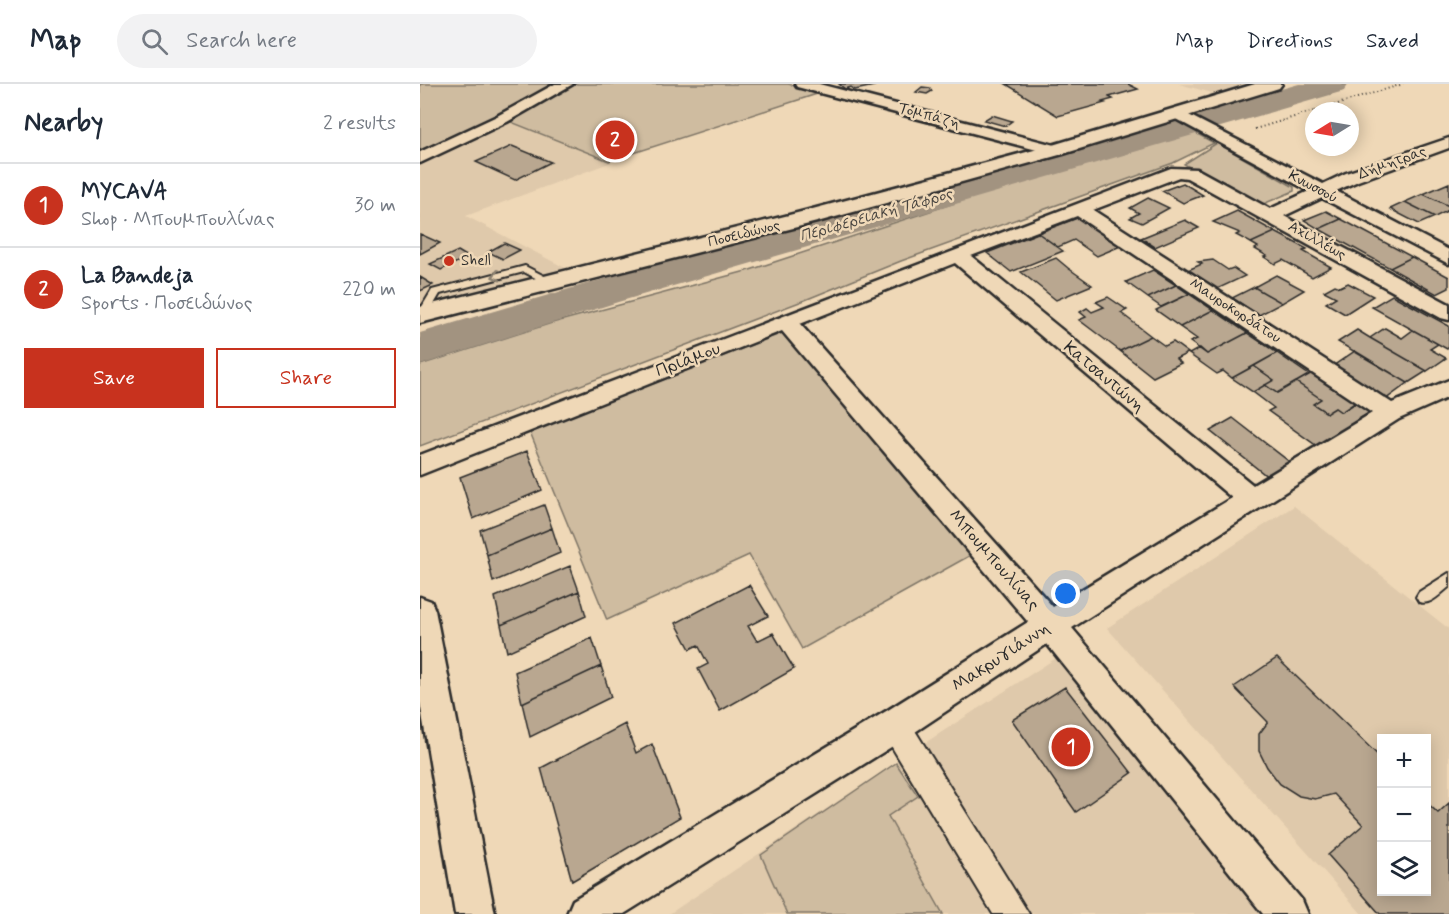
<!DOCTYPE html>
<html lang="en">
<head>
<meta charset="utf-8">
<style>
	body { margin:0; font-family:Mynerve,sans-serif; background:#f2f2f3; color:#1f2937 }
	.controls { position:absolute; right:18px; bottom:18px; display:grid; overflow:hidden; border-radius:0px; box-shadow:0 3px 15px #0003 }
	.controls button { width:54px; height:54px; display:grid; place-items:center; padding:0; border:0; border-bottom:2px solid #e0e1e3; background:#fff; color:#1f2937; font:30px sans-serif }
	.compass { position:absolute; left:885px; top:18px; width:54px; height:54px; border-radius:50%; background:#fff; box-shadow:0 3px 15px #0003; rotate:259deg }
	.you { position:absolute; left:646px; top:510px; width:21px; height:21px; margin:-15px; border:4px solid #fff; border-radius:50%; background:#1a73e8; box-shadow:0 0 0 9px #1a73e833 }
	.badge { display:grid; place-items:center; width:39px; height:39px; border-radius:50%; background:#c8321e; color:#fff; font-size:20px; font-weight:700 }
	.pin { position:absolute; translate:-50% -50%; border:3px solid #fff; box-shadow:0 2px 6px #0006 }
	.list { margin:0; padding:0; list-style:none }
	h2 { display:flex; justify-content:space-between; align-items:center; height:78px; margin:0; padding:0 24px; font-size:26px }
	h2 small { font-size:20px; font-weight:400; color:#747a83 }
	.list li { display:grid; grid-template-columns:39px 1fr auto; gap:18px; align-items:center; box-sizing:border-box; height:84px; padding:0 24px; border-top:2px solid #e0e1e3 }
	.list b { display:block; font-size:22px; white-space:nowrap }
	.list p { margin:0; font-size:20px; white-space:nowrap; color:#747a83 }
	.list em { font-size:20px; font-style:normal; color:#747a83 }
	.actions { display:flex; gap:12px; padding:18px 24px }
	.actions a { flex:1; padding:14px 0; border:2px solid #c8321e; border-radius:0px; text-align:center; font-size:21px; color:#c8321e }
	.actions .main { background:#c8321e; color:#fff }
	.icon { flex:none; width:33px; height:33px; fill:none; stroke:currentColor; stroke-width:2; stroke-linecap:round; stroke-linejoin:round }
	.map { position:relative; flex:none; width:1029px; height:830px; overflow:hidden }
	header { display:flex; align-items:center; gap:36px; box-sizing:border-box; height:84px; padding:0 30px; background:#fff; border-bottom:2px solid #e0e1e3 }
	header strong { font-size:28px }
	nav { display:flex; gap:33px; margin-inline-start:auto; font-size:21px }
	.search { width:420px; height:54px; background:#f2f2f3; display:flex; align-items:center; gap:15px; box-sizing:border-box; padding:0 21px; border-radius:33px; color:#747a83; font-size:22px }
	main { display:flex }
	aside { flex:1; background:#fff }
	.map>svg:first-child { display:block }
	.built { fill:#dfc9ab; fill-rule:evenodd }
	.green { fill:#cfbca0; stroke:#7d7466; stroke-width:1.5 }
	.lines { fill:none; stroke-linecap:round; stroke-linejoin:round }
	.river { fill:#a29380; fill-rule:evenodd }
	.building { fill:#b9a790; stroke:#2b2b2b; stroke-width:1.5 }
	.service-casing { stroke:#2b2b2b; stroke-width:4 }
	.minor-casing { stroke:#2b2b2b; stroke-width:5 }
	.tertiary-casing { stroke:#2b2b2b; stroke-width:5 }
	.path { stroke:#2b2b2b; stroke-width:2; stroke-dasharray:1 3; stroke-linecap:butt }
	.service { fill:#efd8b7; fill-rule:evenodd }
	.minor { fill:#efd8b7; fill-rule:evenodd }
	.tertiary { fill:#efd8b7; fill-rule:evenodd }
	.oneway { stroke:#8d8271 }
	.poi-dot { fill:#c8321e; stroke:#efd8b7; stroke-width:2 }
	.labels { text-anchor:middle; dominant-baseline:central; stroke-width:5; stroke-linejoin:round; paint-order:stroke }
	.far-street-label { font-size:15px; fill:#2b2b2b; stroke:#efd8b7 }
	.far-poi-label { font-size:15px; fill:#2b2b2b; stroke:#efd8b7; text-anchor:start }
	.far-water-label { font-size:16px; font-style:italic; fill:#494540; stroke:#efd8b7 }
	.street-label { font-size:18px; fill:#2b2b2b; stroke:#efd8b7 }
</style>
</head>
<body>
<header>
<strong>Map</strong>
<div class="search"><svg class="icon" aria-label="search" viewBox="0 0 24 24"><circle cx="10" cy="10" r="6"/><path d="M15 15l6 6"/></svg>Search here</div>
<nav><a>Map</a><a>Directions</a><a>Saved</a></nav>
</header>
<main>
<aside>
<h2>Nearby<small>2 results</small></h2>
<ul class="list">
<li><span class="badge">1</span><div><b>MYCAVA</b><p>Shop · Μπουμπουλίνας</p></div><em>30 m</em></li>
<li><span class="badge">2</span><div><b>La Bandeja</b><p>Sports · Ποσειδώνος</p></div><em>220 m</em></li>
</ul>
<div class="actions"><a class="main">Save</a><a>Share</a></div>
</aside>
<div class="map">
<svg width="1029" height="830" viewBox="0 0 1029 830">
	<rect width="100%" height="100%" fill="#efd8b7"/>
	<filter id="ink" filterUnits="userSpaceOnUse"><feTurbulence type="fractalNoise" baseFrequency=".0167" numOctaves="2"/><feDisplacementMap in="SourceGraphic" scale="12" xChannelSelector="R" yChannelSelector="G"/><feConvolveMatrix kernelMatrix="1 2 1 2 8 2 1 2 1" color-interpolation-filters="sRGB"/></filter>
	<g filter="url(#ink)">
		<path class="built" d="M759,0h80l-36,12z
			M86,36l106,42 -146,54 103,54 -149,38v-147z
			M874,422l155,123v285h-87l-255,-286zM962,654h44v154h-44z
			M636,574l210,256h-597l259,-173z"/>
		<path class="green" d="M0,0h136l-136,70z
			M152,0h216l35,8 -214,69 -103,-41z
			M772,47l22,12 -41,20 -272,98 -96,39 -385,146v-81l132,-42 198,-53 223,-73z
			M797,59l77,44v4l-33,14 -77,-41z
			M365,248l186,223 -169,94 -53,-94 -142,65 -77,-188z
			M476,679l22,33 -30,20 55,98h-156l-26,-59z"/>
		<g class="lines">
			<path class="river" d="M879,0h49l-4,7 -726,211 -198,63v-32l166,-49z"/>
		</g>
		<path class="building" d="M419,0h33l2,2 -19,4 -4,-3 -6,2z
			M586,0h122l10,5 -29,8 4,2 -11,3 3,1 -47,13z
			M502,3l8,1 2,3 -5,3 -11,-2z
			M572,31l20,6 -7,5 -21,-6z
			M92,62l39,16 -36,18 -39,-18z
			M763,99l20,12 -20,8 -21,-12z
			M1029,99v23l-26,-12z
			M1003,110l26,12v4l-14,7 -30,-15z
			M728,114l21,10 -27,15 -12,-5 9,-5 -9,-5z
			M985,118l30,15 -16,7 -29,-15z
			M817,127l38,21 -24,11 -15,-8 4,-2 -27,-11z
			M906,127l15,8 -22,10 -15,-9z
			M660,133l43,28 -26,11 -23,-16 -16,7 -20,-14z
			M921,135l71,38 -22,11 -71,-39z
			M765,136l14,8 -44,19 -14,-9z
			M855,148l32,17 -4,2 28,16 -19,10 -29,-17 -8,4 -11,-7 3,-1 -12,-7 3,-2 -7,-4z
			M618,149l25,18 -52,21 -24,-19z
			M0,150l20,9 -20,11z
			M84,159l16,7 -17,9 -15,-7z
			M38,167l10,6 -27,13 -11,-6z
			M992,173l37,20v11l-12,6 -47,-26z
			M636,174l12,10 24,17 -36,15 -35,-28z
			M793,176l15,10 5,-2 12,8 -28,13 -29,-19 14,-6 -4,-2z
			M733,186l23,15 -28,13 -22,-16z
			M856,191l28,15 -22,13 -28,-16z
			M0,193l13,8 -13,6z
			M928,199l25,13 -28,18 -19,-11 10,-6 -12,-6 11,-6 5,2z
			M756,201l13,9 -28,13 -13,-9z
			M834,203l28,16 -23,12 -27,-17z
			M769,210l24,16 -33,17 -24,-17z
			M972,211l57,31v21l-2,2 -75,-42z
			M688,213l19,13 -6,3 30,23 -31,15 -41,-31 7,-3 -6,-5 7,-4 5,4 12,-5 -8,-5z
			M793,226l34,23 -40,21 -17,-12 7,-3 -17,-12z
			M965,244l17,10 11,-8 25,14 -8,5 16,9 -19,13 -57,-33z
			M937,246l13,8 57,33 -19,12 -70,-41z
			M827,249l30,20 -45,25 -9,-7 -6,3 -28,-20 11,-6 7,6z
			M731,252l14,10 8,-4 15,11 -12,6 5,4 -28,14 -33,-26z
			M935,267l53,32 -22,16 -53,-33z
			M857,269l32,22 -32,18 -12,-8 9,-5 -20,-14z
			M834,282l20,14 -21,12 -21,-14z
			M897,286l44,30 -20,12 -6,-4 -8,5 -14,-9 8,-5 -25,-17z
			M876,298l25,17 -8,5 14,9 8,-5 6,4 18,-12 15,10 -57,36 -49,-35 6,-3 -21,-16 12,-7 12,8z
			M813,334l58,45 -23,14 -58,-46z
			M107,367l15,39 -69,29 -13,-42z
			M124,421l8,23 -65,27 -7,-25z
			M132,444l8,25 -67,29 -6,-27z
			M150,482l9,25 -78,34 -6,-28z
			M329,501l19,31 -20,10 9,15 16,-8 21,36 -74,42 -22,-42 10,-5 -10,-19 -8,4 -14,-26z
			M159,507l7,25 -79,36 -6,-27z
			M172,554l9,28 -79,37 -7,-31z
			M857,574l105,101v133h44v-90l12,11 11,-10v111h-69l-52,-59 35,-30 -29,-31 -19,5 -16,-3 -19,-12 -13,-17 -8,-16v-17l9,-12 -34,-35z
			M181,582l10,31 -81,40 -8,-34z
			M645,603l67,86 -56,39 -64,-92z
			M205,640l11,29 16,-9 28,73 -108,64 -31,-113z"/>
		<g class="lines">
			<g class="service-casing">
				<path id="service" d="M105,182l31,16 -1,2h-8l-23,-12 -84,22 -13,22 -7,1v-7l12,-20z
					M1029,489v14c-9,7 -19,19 -30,15l-3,-5 3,-5z
					M480,630l6,2 123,198h-36l-109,-180 -3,-6 3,-6 8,-1 2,-5z"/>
			</g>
			<g class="minor-casing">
				<path id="minor" d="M135,0h18l-66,38 -87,41v-11l77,-36z
					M375,0h24l243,63 2,3 -8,5 -259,-68z
					M757,25l146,75 23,-11 103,-35v10l-91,33 -22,10 113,59v14l-127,-66 -38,18 165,88v16l-8,-2 -254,-140 -8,-1 -86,33 299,193 57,-23v17l-50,22 -327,209 230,272 6,14h-45l-216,-270 -135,90 -288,180h-57l6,-14 315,-190 140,-88 -246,-291 -362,144v-20l751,-287 26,1 73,40 39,-18 -137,-74 -3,-3 3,-3zM657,132l295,197 -119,72 -282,-229zM535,179l277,235 -179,109 -253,-283z
					M0,513l11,4 4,9 60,304h-40l-35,-212z"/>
			</g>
			<g class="tertiary-casing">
				<path id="tertiary" d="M835,0h27l-3,4 -216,66 -242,67 -401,102v-16l385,-96 244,-65z"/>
			</g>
			<path class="path" d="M895,27l88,-27
				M835,45l59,-18"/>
			<use href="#service" class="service"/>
			<use href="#minor" class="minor"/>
			<use href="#tertiary" class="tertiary"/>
		</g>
		<defs><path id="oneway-chevron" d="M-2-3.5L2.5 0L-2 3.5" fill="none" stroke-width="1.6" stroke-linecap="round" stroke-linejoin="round" transform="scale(1.5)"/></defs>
		<use class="oneway" href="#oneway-chevron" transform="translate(76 192) rotate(166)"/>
	</g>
	<circle class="poi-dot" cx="29" cy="177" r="6"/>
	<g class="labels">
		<g class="far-street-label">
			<text transform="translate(509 32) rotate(15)">Τομπάζη</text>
			<text transform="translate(972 79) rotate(-20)">Δήμητρας</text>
			<text transform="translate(893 103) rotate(28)">Κνωσσού</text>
			<text transform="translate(324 150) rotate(-14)">Ποσειδώνος</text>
			<text transform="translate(897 157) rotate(29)">Αχιλλέως</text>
			<text transform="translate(815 227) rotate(33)">Μαυροκορδάτου</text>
		</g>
		<g class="far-poi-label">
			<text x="41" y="177">Shell</text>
		</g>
		<g class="far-water-label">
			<text transform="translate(456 131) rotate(-16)">Περιφερειακή Τάφρος</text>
		</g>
		<g class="street-label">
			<text transform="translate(268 276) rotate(-21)">Πριάμου</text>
			<text transform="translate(684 293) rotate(40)">Κατσαντώνη</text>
			<text transform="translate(574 476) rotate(49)">Μπουμπουλίνας</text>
			<text transform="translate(581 573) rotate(-33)">Μακρυγιάννη</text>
		</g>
	</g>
</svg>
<div class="controls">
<button>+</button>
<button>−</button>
<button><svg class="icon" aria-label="layers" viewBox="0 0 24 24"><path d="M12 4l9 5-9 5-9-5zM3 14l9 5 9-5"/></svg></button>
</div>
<svg class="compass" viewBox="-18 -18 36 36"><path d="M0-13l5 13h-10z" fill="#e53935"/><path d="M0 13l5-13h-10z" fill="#747a83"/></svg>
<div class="you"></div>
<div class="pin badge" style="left:651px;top:663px">1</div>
<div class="pin badge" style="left:195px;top:56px">2</div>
</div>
</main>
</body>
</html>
